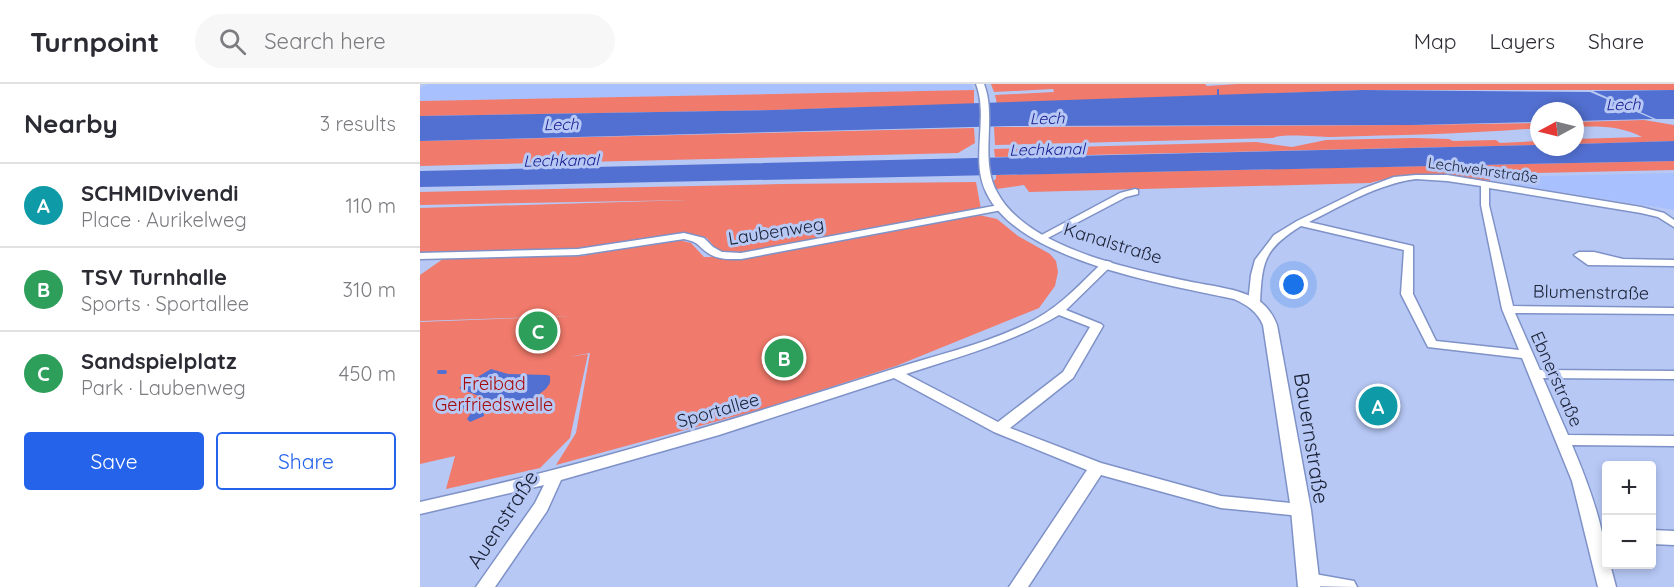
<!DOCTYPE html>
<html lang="en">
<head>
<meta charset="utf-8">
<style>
	body { margin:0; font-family:Quicksand,sans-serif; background:#f7f7f7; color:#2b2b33 }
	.controls { position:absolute; right:18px; bottom:18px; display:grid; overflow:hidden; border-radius:6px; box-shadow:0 3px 9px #0003 }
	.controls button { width:54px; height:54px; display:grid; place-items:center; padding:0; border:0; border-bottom:2px solid #e1e1e2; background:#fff; color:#2b2b33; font:30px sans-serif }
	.compass { position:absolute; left:1110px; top:18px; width:54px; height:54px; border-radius:50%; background:#fff; box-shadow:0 3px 9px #0003; rotate:263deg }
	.you { position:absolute; left:874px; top:201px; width:21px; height:21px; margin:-15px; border:4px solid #fff; border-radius:50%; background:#1a73e8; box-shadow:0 0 0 9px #1a73e833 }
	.badge { display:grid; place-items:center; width:39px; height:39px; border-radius:50%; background:#2563eb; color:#fff; font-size:20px; font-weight:700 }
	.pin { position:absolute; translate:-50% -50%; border:3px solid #fff; box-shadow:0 2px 6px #0006 }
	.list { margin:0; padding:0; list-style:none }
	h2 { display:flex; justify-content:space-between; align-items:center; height:78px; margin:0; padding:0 24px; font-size:26px }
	h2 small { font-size:20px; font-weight:400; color:#7c7c81 }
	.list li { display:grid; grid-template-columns:39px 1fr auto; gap:18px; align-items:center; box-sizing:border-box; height:84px; padding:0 24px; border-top:2px solid #e1e1e2 }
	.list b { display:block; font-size:22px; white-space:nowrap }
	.list p { margin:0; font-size:20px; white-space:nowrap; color:#7c7c81 }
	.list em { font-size:20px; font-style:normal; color:#7c7c81 }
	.actions { display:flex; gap:12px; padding:18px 24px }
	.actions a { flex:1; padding:14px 0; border:2px solid #2563eb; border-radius:6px; text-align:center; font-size:21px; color:#2563eb }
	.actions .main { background:#2563eb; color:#fff }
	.icon { flex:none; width:33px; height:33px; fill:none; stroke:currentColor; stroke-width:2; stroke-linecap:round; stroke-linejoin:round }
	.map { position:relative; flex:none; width:1254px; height:503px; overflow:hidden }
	header { display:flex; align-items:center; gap:36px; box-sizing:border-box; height:84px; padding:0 30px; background:#fff; border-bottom:2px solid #e1e1e2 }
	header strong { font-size:28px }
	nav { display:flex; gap:33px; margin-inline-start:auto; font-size:21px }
	.search { width:420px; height:54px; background:#f7f7f7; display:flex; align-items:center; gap:15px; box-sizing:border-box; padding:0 21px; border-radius:33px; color:#7c7c81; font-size:22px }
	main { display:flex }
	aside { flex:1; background:#fff }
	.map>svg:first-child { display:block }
	.built { fill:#a9c0fe }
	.green { fill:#f07a6b }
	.water { fill:#5270d1 }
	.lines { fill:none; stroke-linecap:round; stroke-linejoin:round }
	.stream-far1 { stroke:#5270d1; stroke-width:2 }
	.stream { stroke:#5270d1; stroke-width:4 }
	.minor-casing { stroke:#7f92c7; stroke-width:3 }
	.major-casing { stroke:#7f92c7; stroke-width:3 }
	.minor { fill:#fff; fill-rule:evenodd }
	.major { fill:#fff; fill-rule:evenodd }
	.labels { text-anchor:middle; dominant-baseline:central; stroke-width:6; stroke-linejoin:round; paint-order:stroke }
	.far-street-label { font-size:15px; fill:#1a2135; stroke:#b7c8f5 }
	.far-water-label { font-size:16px; font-style:italic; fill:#14198e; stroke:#b7c8f5 }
	.street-label { font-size:18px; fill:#1a2135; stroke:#b7c8f5 }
	.park-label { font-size:18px; fill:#a60a0a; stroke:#b7c8f5 }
	.near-street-label { font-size:21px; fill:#1a2135; stroke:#b7c8f5 }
</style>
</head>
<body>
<header>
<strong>Turnpoint</strong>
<div class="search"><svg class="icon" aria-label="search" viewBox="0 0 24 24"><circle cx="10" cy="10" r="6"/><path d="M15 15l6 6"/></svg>Search here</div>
<nav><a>Map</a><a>Layers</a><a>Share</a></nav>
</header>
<main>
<aside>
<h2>Nearby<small>3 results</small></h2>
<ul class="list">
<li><span class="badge" style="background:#0f9aa8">A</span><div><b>SCHMIDvivendi</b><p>Place · Aurikelweg</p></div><em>110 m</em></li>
<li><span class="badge" style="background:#2e9e5b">B</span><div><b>TSV Turnhalle</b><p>Sports · Sportallee</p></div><em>310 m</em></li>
<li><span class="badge" style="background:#2e9e5b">C</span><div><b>Sandspielplatz</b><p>Park · Laubenweg</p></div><em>450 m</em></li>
</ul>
<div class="actions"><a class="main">Save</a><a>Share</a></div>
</aside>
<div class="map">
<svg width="1254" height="503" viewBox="0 0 1254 503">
	<rect width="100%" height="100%" fill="#b7c8f5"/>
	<path class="built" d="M8,0h543l3,6 -554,11v-13z
		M1254,89v37l-163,-26 -4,-4 1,-3z"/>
	<path class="green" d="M571,0h214l2,2 31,-2h436v6h-311l-366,14 -2,-9 59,-3 -1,-3 -59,3z
		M554,6v14l-200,6 -354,6v-15z
		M1224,36l30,5v16l-99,3v-5l67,-2c-21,-11 -43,-11 -67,-10v-5z
		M1119,39v5c-69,6 -138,7 -207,9 -15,0 -48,-4 -59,1l-278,7 -1,-18 418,-2z
		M554,44l1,15 -17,10 -538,13v-25z
		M994,54l35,1 4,2 43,-1 4,3 39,-2v4l-544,12 -1,-8 262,-7 36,5 34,-7z
		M1254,77v9l-181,4 -3,2v5c-41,-6 -79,-10 -120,2l-341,9 -5,-7 -27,4 -4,-8 3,-2v-4z
		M556,98l5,27 -240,44c-17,0 -24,-1 -34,-15l-24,-5 -93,16 -170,4v-45l269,-8 -269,5v-13l362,-8z
		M559,131l18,4 21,17 32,18 6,7 2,11 -3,14 -16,22 -143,58 -130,42 -210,57 20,-32 14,-80 -22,4 20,-3 -18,84 -30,30 -94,21 9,-33 -35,8v-142l150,-6 -150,5v-46l23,-16 139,-3 93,-17 16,4 13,14h20z"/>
	<path class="water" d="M943,6l227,2 63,27 -78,2v-10h-36v11l-127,3 -400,1 -592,15v-25l354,-6z
		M1254,6v29h-18l-63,-28z
		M1254,57v20l-1254,26v-16l1119,-26v2h36v-3z
		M71,285l17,5 39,1 3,1c0,5 1,6 -2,10 -4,8 -39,27 -48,22 -3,-2 -5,-5 -7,-7l-10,4 1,11 -14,6 -3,-3 4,-6 -2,-3 -9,-3 -1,-3 12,-6 6,1 -4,3 13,-3 -27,-11z"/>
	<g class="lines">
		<path class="stream-far1" d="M798,6v6"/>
		<path class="stream" d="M19,288h6"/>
		<g class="minor-casing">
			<path id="minor" d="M996,91h31l194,32 23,6 10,7v7l-16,-10 -17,-4 -152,-25v17l24,101 161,2v6l-159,-1 25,57 134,1v8l-131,-1 25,57 106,1v10l-102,-1c14,33 34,84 34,119h4l6,23h-18l-26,-106 -50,-123 -94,-11 -27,-53 3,-44 -103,-24c-37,23 -39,35 -41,77l-6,3 -6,-3 3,-28 4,-15 19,-25 23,-14 65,-32 32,-12zM996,95l31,2 34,5v19l21,104 17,41 -83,-9 -23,-47v-48l-104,-24c34,-17 69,-38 107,-43z
				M715,105l3,1v4l-12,3 -82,43 -3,1 -5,-3 84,-45z
				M579,121l3,1v4l-261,49c-11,0 -23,1 -33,-6 -12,-8 -7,-10 -24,-14l-106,16 -158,4v-6l158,-4 106,-16 20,5 9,9 9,5 19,1z
				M1159,168h15l29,7 51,1v6l-86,-1 -14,-10z
				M687,177l4,1 1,2 -1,2 -45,44 35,14 2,2 -30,52 -63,50 91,35 120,33 80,8 6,2 2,4 -2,4 -6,2 -80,-8 -120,-33 -73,112h-19l78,-117 -93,-38 -100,-54 -175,57 -158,45 -14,31 -52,76h-19l59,-84 9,-18 -124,29v-12c160,-35 316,-83 473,-133 47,-15 97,-26 141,-49 28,-15 47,-37 69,-58zM639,231l31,12 -27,45 -65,50 -92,-48c52,-17 105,-31 153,-59z
				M1232,446l22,1v14l-22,-1z
				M889,489l45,8 3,6 -54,-1 -3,-5 3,-5z"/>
		</g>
		<g class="major-casing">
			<path id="major" d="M556,0h8c13,33 -5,76 13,108 29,56 134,77 190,89 23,5 51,7 71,19 9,6 15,15 19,25l34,185 9,77h-22l-7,-77 -28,-185c-6,-14 -16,-20 -29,-26 -69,-15 -216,-38 -248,-107 -16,-33 3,-74 -10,-108z"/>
		</g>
		<use href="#minor" class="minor"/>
		<use href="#major" class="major"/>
	</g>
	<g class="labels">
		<g class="far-street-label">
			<text transform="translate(1063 86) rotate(8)">Lechwehrstraße</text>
		</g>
		<g class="far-water-label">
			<text transform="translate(1203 20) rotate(-1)">Lech</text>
			<text transform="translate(627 34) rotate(-1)">Lech</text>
			<text transform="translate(141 40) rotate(-1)">Lech</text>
			<text transform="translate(627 65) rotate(-1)">Lechkanal</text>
			<text transform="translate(141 76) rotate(-1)">Lechkanal</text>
		</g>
		<g class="street-label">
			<text transform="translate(356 147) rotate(-9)">Laubenweg</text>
			<text transform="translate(693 159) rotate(17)">Kanalstraße</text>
			<text transform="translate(1171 208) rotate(1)">Blumenstraße</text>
			<text transform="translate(1137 295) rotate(66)">Ebnerstraße</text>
			<text transform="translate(298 326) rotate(-16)">Sportallee</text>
		</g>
		<g class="park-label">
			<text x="74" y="299">Freibad<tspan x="74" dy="21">Gerfriedswelle</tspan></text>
		</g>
		<g class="near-street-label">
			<text transform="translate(892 354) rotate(81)">Bauernstraße</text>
			<text transform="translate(82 435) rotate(-57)">Auenstraße</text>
		</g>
	</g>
</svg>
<div class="controls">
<button>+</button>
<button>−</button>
</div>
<svg class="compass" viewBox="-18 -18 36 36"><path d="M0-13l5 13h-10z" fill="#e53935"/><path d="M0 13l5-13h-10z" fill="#7c7c81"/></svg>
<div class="you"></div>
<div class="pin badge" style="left:958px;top:322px;background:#0f9aa8">A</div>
<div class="pin badge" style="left:364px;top:274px;background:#2e9e5b">B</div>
<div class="pin badge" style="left:118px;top:247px;background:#2e9e5b">C</div>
</div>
</main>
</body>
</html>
